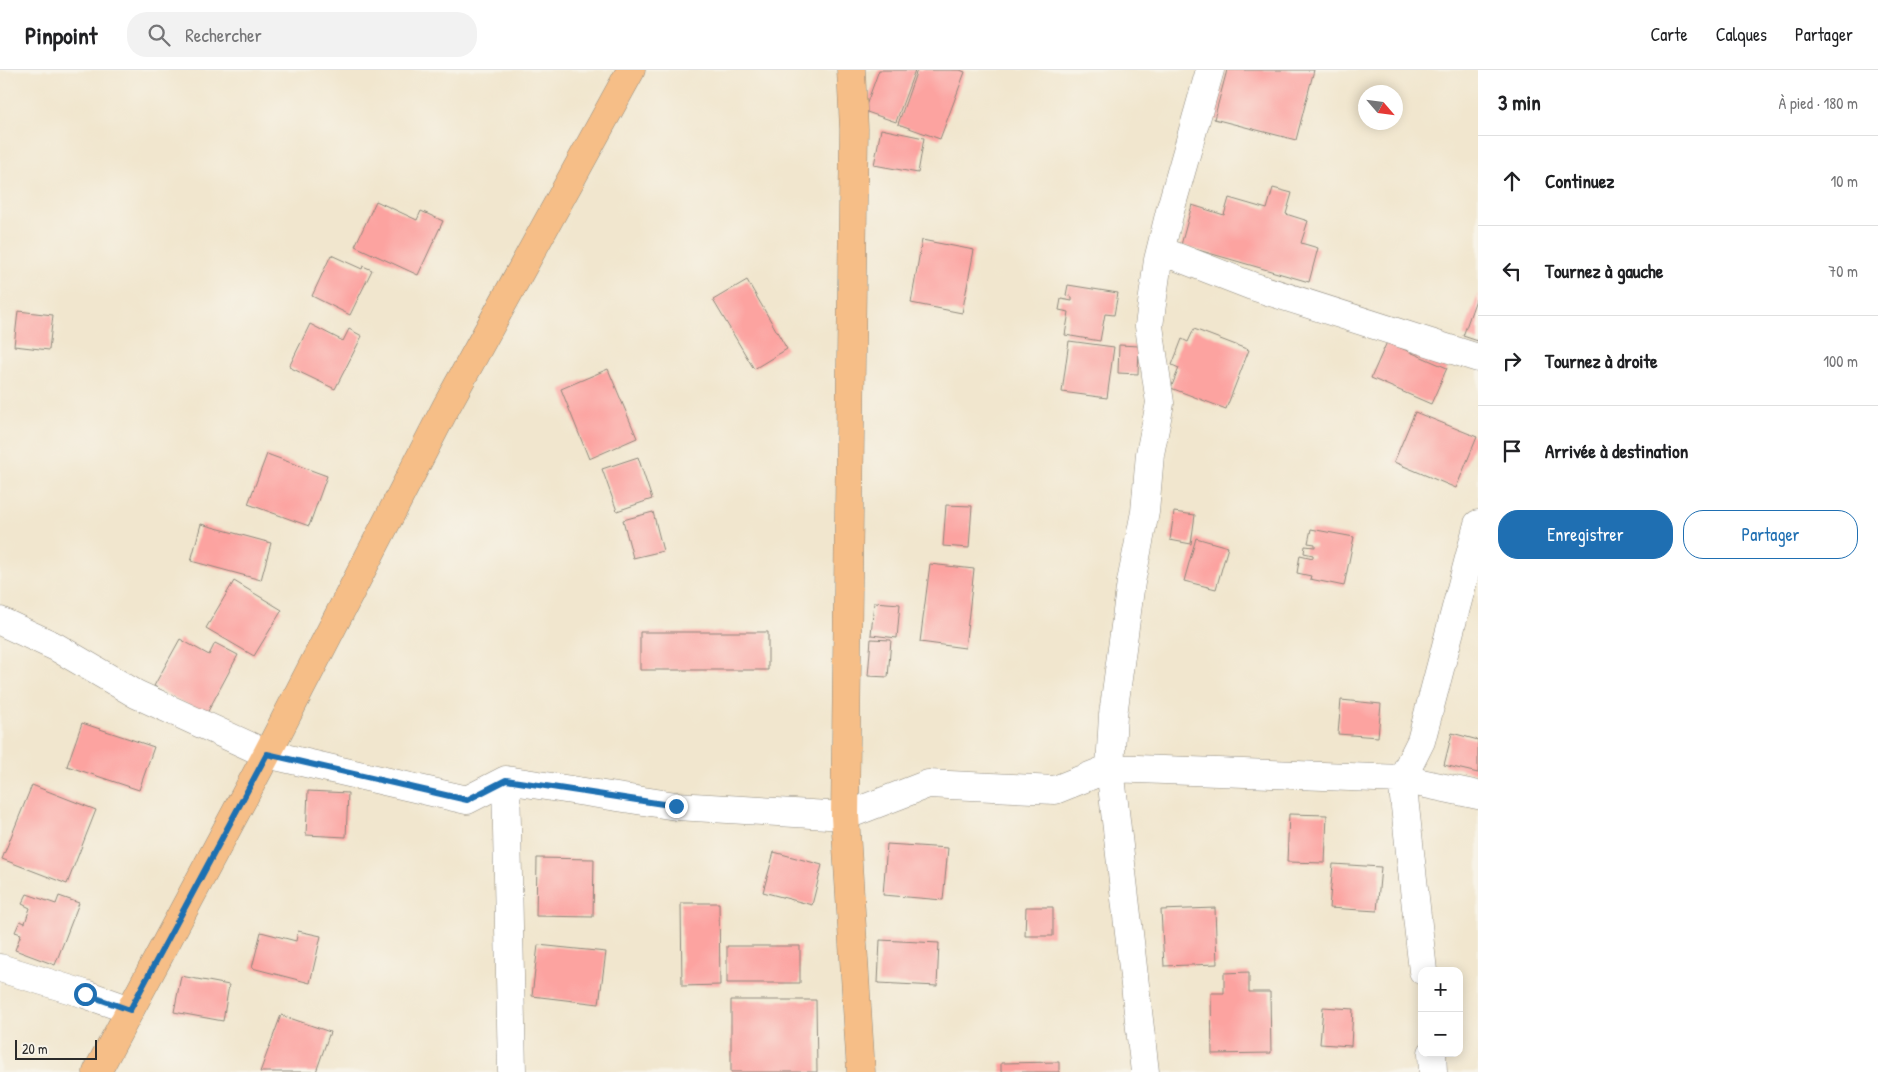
<!DOCTYPE html>
<html lang="fr">
<head>
<meta charset="utf-8">
<style>
	body { margin:0; font-family:"Patrick Hand",sans-serif; background:#f2f2f2; color:#202124 }
	.controls { position:absolute; right:15px; bottom:15px; display:grid; overflow:hidden; border-radius:10px; box-shadow:0 2px 12px #0003 }
	.controls button { width:45px; height:45px; display:grid; place-items:center; padding:0; border:0; border-bottom:1px solid #e0e0e0; background:#fff; color:#202124; font:25px sans-serif }
	.compass { position:absolute; left:1358px; top:15px; width:45px; height:45px; border-radius:50%; background:#fff; box-shadow:0 2px 12px #0003; rotate:118deg }
	.scale { position:absolute; left:15px; bottom:12px; width:82px; box-sizing:border-box; padding-left:5px; border:2px solid #2b2b2b; border-top:0; font-size:14px; line-height:18px; white-space:nowrap; color:#2b2b2b; -webkit-text-stroke:4px #f7f3e8; paint-order:stroke }
	.stop { position:absolute; width:15px; height:15px; margin:-11px; border:4px solid #1f6fb2; border-radius:50%; background:#fff }
	.stop.end { background:#1f6fb2; border-color:#fff; box-shadow:0 1px 5px #0008 }
	.list { margin:0; padding:0; list-style:none }
	h2 { display:flex; justify-content:space-between; align-items:center; height:65px; margin:0; padding:0 20px; font-size:21px }
	h2 small { font-size:16px; font-weight:400; color:#757577 }
	.list li { display:grid; grid-template-columns:32px 1fr auto; gap:15px; align-items:center; box-sizing:border-box; height:90px; padding:0 20px; border-top:1px solid #e0e0e0 }
	.list b { display:block; font-size:19px; white-space:nowrap }
	.list em { font-size:16px; font-style:normal; color:#757577 }
	.actions { display:flex; gap:10px; padding:15px 20px }
	.actions a { flex:1; padding:11px 0; border:1px solid #1f6fb2; border-radius:20px; text-align:center; font-size:18px; color:#1f6fb2 }
	.actions .main { background:#1f6fb2; color:#fff }
	.icon { flex:none; width:28px; height:28px; fill:none; stroke:currentColor; stroke-width:2; stroke-linecap:round; stroke-linejoin:round }
	.map { position:relative; flex:none; width:1478px; height:1002px; overflow:hidden }
	header { display:flex; align-items:center; gap:30px; box-sizing:border-box; height:70px; padding:0 25px; background:#fff; border-bottom:1px solid #e0e0e0 }
	header strong { font-size:24px }
	nav { display:flex; gap:28px; margin-inline-start:auto; font-size:18px }
	.search { width:350px; height:45px; background:#f2f2f2; display:flex; align-items:center; gap:12px; box-sizing:border-box; padding:0 18px; border-radius:20px; color:#757577; font-size:19px }
	main { display:flex }
	aside { flex:1; background:#fff }
	.map>svg:first-child { display:block }
	.building { fill:#fca3a0 }
	.lines { fill:none; stroke-linecap:round; stroke-linejoin:round }
	.minor-casing { stroke:#8e887c; stroke-width:29 }
	.major-casing { stroke:#8e887c; stroke-width:29 }
	.minor { stroke:#fff; stroke-width:28 }
	.major { stroke:#f6be87; stroke-width:28 }
	.route { stroke:#1f6fb2; stroke-width:6 }
</style>
</head>
<body>
<header>
<strong>Pinpoint</strong>
<div class="search"><svg class="icon" aria-label="search" viewBox="0 0 24 24"><circle cx="10" cy="10" r="6"/><path d="M15 15l6 6"/></svg>Rechercher</div>
<nav><a>Carte</a><a>Calques</a><a>Partager</a></nav>
</header>
<main>
<div class="map">
<svg width="1478" height="1002" viewBox="0 0 1478 1002">
	<rect width="100%" height="100%" fill="#f7f3e8"/>
	<filter id="ink" filterUnits="userSpaceOnUse"><feTurbulence type="fractalNoise" baseFrequency=".02" numOctaves="2"/><feDisplacementMap in="SourceGraphic" scale="10" xChannelSelector="R" yChannelSelector="G"/><feConvolveMatrix kernelMatrix="1 2 1 2 8 2 1 2 1" color-interpolation-filters="sRGB"/></filter>
	<filter id="wash" filterUnits="userSpaceOnUse"><feTurbulence type="fractalNoise" baseFrequency=".0096" numOctaves="4" result="noise"/><feDisplacementMap in="SourceGraphic" scale="20" xChannelSelector="R" yChannelSelector="G"/><feGaussianBlur stdDeviation="1.12" result="paint"/><feColorMatrix in="noise" values="0 0 0 0 0 0 0 0 0 0 0 0 0 0 0 0 0 1.4 0 .05"/><feComposite in="paint" operator="in"/></filter>
	<g filter="url(#wash)">
		<rect width="100%" height="100%" fill="#f1e6ce"/>
		<g id="blocks">
			<path class="building" d="M879,0h36l-19,52 -32,-11z
				M917,0h43l5,2 -25,67 -42,-15z
				M1227,0h87l-18,70 -82,-21z
				M881,59l43,9 -6,35 -44,-8z
				M1273,118l19,5 -6,21 22,7 -7,22 17,5 -9,34 -128,-37 11,-40 32,10 5,-17 38,11z
				M376,131l41,19 4,-9 22,10 -25,54 -63,-29z
				M922,170l52,10 -12,63 -51,-10z
				M331,185l31,14 1,-3 9,4 -22,45 -38,-19z
				M747,210l40,69 -33,20 -41,-69z
				M1068,215l50,8 -4,22 -9,-1 -5,27 -35,-6 4,-23 -10,-2 2,-11 11,2v-4l-6,-2z
				M1478,224v47l-15,-5z
				M18,241l35,4 -4,35 -35,-4z
				M310,254l33,17 6,-12 13,7 -27,53 -46,-22z
				M1194,259l55,21 -23,59 -55,-21 8,-20 -7,-3 10,-26 6,3z
				M1069,271l45,6 -7,51 -45,-6z
				M1387,272l60,26 -16,36 -60,-26z
				M1119,275l20,1 -1,28 -20,-1z
				M608,299l29,69 -48,21 -28,-70z
				M1415,342l62,25 -21,51 -62,-26z
				M267,384l60,22 -18,50 -61,-22z
				M638,387l14,42 -35,12 -15,-42z
				M946,435l26,1 -3,42 -26,-2z
				M653,442l10,39 -30,7 -10,-38z
				M1174,442l21,3 -4,29 -21,-4z
				M201,454l70,19 -10,37 -70,-19z
				M1311,459l43,8 -10,49 -34,-7 1,-3 -14,-3 3,-18 13,3v-3l-9,-2 1,-7 10,1v-3l-7,-1z
				M1196,468l32,9 -12,42 -32,-8z
				M930,494l44,5 -9,79 -45,-6z
				M234,511l48,29 -28,46 -48,-28z
				M874,532l26,2 -3,34 -26,-3z
				M640,562h128v38h-128z
				M180,569l29,16 6,-12 23,12 -32,60 -52,-29z
				M871,569l20,1 -3,37 -20,-1z
				M1341,630l40,4 -3,33 -40,-3z
				M82,653l72,24 -15,43 -72,-24z
				M1452,663l26,7v33l-34,-8z
				M32,715l64,25 -29,74 -65,-25z
				M308,721l40,2 -2,44 -40,-2z
				M1289,744l38,1 -2,48 -38,-1z
				M887,774l61,4 -5,52 -60,-5z
				M774,782l48,13 -10,40 -49,-13z
				M537,788l57,1 -1,58 -57,-1z
				M1333,794l48,3 -4,44 -48,-3z
				M27,824l29,10 3,-8 20,7 -24,62 -40,-15 6,-16 -6,-2 5,-11 5,2 5,-15 -8,-4z
				M681,833h38l1,82 -38,1z
				M1026,837h27v29h-28z
				M1215,838l2,56 -53,2 -3,-56z
				M298,861l23,5 -11,47 -58,-15 9,-36 35,9z
				M880,870l59,3 -2,43 -59,-3z
				M538,875l68,7 -7,52 -67,-8z
				M727,876h73v37h-73z
				M1249,902v20h21l1,61 -59,1 -1,-61h13v-20z
				M181,906l48,9 -6,36 -49,-9z
				M731,930h85l1,72h-86z
				M1323,937l30,2 -2,37 -31,-2z
				M281,945l49,17 -14,40h-56z
				M1059,992v10h-58v-9z"/>
		</g>
	</g>
	<g filter="url(#ink)">
		<use href="#blocks" fill-opacity="0" stroke="#8e887c" stroke-width="1"/>
		<g class="lines">
			<g class="minor-casing">
				<path id="minor" d="M1158,190l12,-49 40,-141
					M0,551l56,26 80,47 131,60 200,46 39,-20 170,26 169,10 83,-32 127,6 55,-22 292,11 76,16
					M506,710l6,292
					M0,898l85,26 45,16
					M1423,901l-21,-192 19,-38 57,-217
					M1432,983l1,19
					M1145,1002l-35,-304 3,-53 18,-133 14,-70 5,-58 10,-51 -11,-77 9,-66 14,-5 80,31 226,72"/>
			</g>
			<g class="major-casing">
				<path id="major" d="M851,0l3,59 -9,687 16,256
					M97,1002l170,-318 179,-347 185,-337"/>
			</g>
			<use href="#minor" class="minor"/>
			<use href="#major" class="major"/>
		</g>
	</g>
	<g class="lines" filter="url(#ink)">
		<path class="route" d="M85,924l45,16 137,-256 200,46 39,-20 170,26"/>
	</g>
</svg>
<div class="controls">
<button>+</button>
<button>−</button>
</div>
<svg class="compass" viewBox="-18 -18 36 36"><path d="M0-13l5 13h-10z" fill="#e53935"/><path d="M0 13l5-13h-10z" fill="#757577"/></svg>
<div class="scale">20 m</div>
<div class="stop" style="left:85px;top:924px"></div>
<div class="stop end" style="left:676px;top:736px"></div>
</div>
<aside>
<h2>3 min<small>À pied · 180 m</small></h2>
<ul class="list">
<li><svg class="icon" aria-label="ahead" viewBox="0 0 24 24"><path d="M12 20V5M6 11l6-6 6 6"/></svg><div><b>Continuez</b></div><em>10 m</em></li>
<li><svg class="icon" aria-label="left" viewBox="0 0 24 24"><path d="M17 20v-9H6M10 6l-5 5 5 5"/></svg><div><b>Tournez à gauche</b></div><em>70 m</em></li>
<li><svg class="icon" aria-label="right" viewBox="0 0 24 24"><path d="M7 20v-9h11M14 6l5 5-5 5"/></svg><div><b>Tournez à droite</b></div><em>100 m</em></li>
<li><svg class="icon" aria-label="arrive" viewBox="0 0 24 24"><path d="M6 21V4h12l-3 4 3 4H6"/></svg><div><b>Arrivée à destination</b></div></li>
</ul>
<div class="actions"><a class="main">Enregistrer</a><a>Partager</a></div>
</aside>
</main>
</body>
</html>
